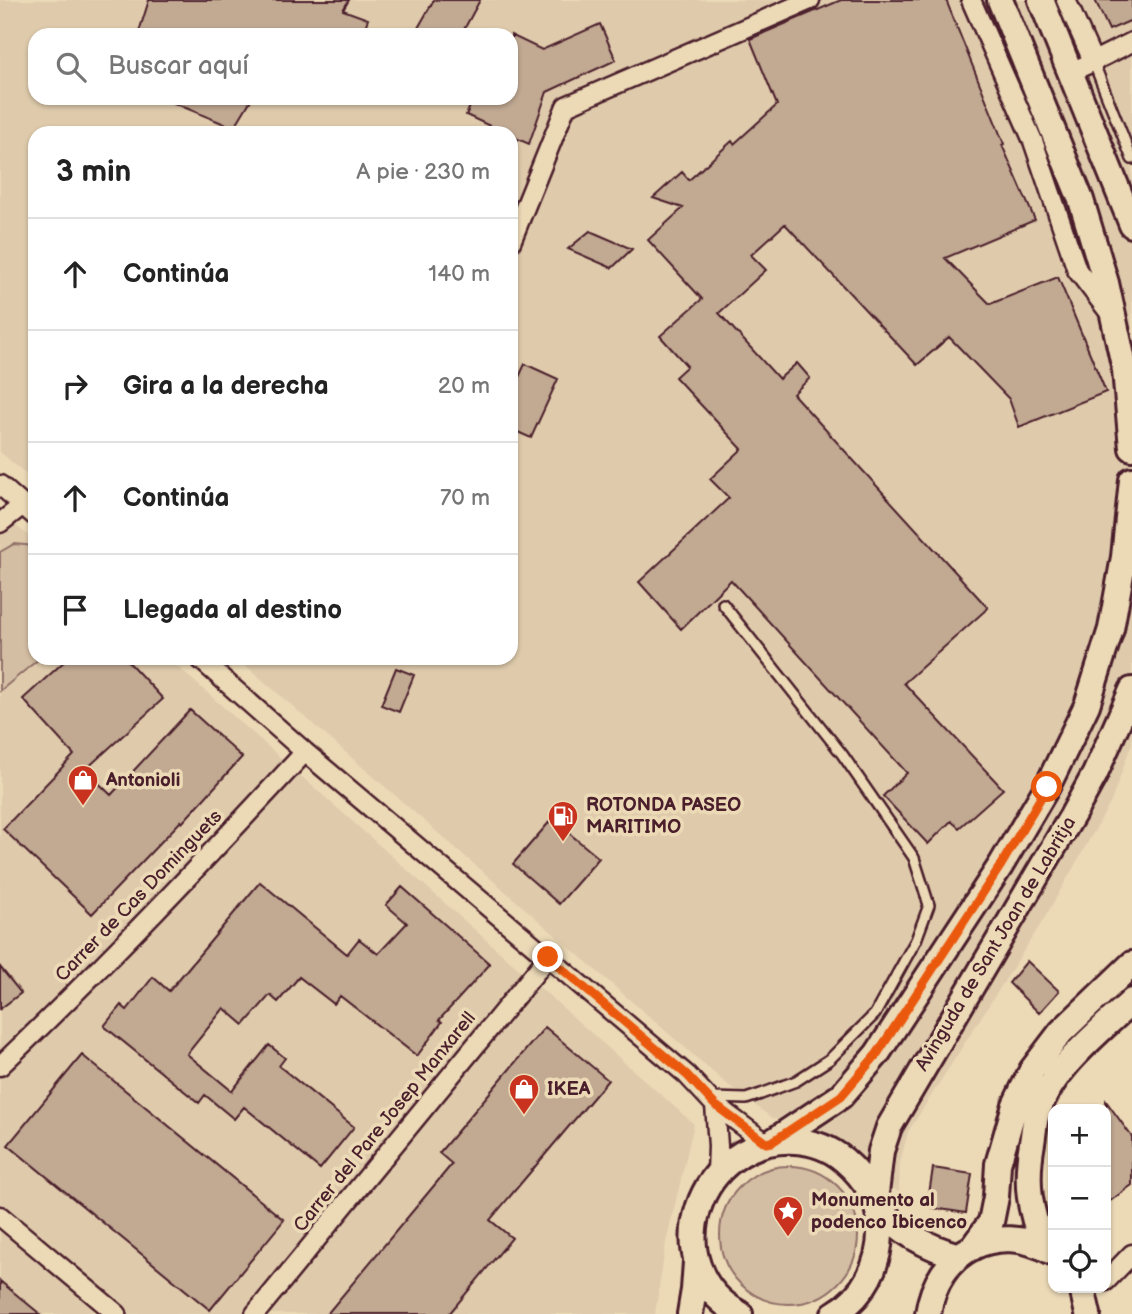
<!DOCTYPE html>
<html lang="es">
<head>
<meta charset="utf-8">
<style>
	body { margin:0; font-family:"Balsamiq Sans",sans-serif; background:#f6f6f6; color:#222 }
	.controls { position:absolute; right:21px; bottom:21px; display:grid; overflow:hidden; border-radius:14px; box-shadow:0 2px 5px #0004 }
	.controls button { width:63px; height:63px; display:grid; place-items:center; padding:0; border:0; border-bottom:2px solid #e0e0e0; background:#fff; color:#222; font:35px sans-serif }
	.stop { position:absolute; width:21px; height:21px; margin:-16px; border:5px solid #ea580c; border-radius:50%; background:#fff }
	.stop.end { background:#ea580c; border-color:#fff; box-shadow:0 2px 7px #0008 }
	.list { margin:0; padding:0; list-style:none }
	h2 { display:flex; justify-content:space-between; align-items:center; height:91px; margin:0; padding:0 28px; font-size:30px }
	h2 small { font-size:23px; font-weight:400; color:#767676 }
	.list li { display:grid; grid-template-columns:46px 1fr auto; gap:21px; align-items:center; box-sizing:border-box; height:112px; padding:0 28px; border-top:2px solid #e0e0e0 }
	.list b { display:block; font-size:26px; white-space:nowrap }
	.list em { font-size:23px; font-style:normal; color:#767676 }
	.icon { flex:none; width:38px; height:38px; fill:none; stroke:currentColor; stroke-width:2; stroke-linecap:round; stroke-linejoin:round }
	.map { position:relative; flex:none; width:1132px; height:1314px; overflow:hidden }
	.search { position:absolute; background:#fff; box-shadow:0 2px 5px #0004; left:28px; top:28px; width:490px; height:77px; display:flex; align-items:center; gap:18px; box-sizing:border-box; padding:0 24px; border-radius:21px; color:#767676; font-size:26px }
	.panel { position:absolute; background:#fff; box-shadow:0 2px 5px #0004; left:28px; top:126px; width:490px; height:539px; border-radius:21px }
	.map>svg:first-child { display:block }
	.built { fill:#dfcbac; fill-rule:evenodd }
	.green { fill:#d4bea3; stroke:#8f6e67; stroke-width:2 }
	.building { fill:#c1a992; stroke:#4a1f2b; stroke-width:2 }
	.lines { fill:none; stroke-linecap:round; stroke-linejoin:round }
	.lane-casing { stroke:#4a1f2b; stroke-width:14 }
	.street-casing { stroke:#4a1f2b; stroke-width:23 }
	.secondary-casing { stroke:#4a1f2b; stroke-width:30 }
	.lane { stroke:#ecdab7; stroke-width:9 }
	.street { stroke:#ecdab7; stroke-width:18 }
	.secondary { stroke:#ecdab7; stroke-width:24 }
	.route { stroke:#ea580c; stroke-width:9 }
	.labels { text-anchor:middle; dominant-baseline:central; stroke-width:7; stroke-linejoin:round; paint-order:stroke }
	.poi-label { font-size:19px; font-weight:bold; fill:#4a1f2b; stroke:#ecdab7; text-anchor:start }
	.street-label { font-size:19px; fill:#4a1f2b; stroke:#ecdab7 }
</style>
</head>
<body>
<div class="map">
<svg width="1132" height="1314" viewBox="0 0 1132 1314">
	<rect width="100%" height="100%" fill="#ecdab7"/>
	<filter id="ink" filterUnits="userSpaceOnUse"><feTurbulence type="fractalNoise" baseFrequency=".0143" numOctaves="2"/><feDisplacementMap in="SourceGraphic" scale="14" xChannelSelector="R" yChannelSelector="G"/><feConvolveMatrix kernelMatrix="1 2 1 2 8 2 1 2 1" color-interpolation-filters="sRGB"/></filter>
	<g filter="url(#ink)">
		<path class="built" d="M0,0h1132v743l-21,59 -67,117 -136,213 -8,31 -1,30 -58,-53 -69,-22 -49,-37 -486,-423h274v-525h-476v349l-35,-30zM35,35h476v63h-476z
			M0,514l35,26v118h133l526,466 -28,119 -11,71h-655z"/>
		<path class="green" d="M14,544l21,2v112h5l-40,33v-139z
			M720 1235a69 69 0 1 1 138 0a69 69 0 1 1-138 0Z"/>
		<path class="building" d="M149,0h200l-6,10 25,9 -6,16h-224z
			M434,0h46l-19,35h-47z
			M841,0h105l58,144 -2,1 33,75 -90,38 45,46 68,-27 48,115 -87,35 -10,-28 -60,-62 -32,28 -132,-141 -34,31 15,15 -47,43 60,66 18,-16 13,15 -17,16 195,214 -84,75 99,106 -44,39 -8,-7 -23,23 -45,-48 24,-23 -176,-193 -50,49 -42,-47 90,-84 -19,-19 32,-30 -67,-72 12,-11 -27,-30 42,-37 -54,-59 35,-32 -30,-10 29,-26 7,8 43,-39 2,3 43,-39 -27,-66z
			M1095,0h37v20l-23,10z
			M600,24l16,36 -69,32 -18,52 -18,-8v-3h-6l-39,-18 8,-17h37v-63l31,15z
			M162,98h90l-18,30z
			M590,231l42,18 -20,19 -44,-19z
			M525,364l33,15 -27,59 -20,-9v-35z
			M68,658h57l38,41 -78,71 26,25 79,-85 52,47 -60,66 -1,-2 -89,93 -89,-85 71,-74 -51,-56z
			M396,668l18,7 -15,37 -18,-7z
			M552,819l47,39 -40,46 -46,-40z
			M260,882l87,72 12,-15 19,15 29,-31 -21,-18 16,-18 88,77 -51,56 3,2 -25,34 -77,-60 -6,8 -35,-27 -21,25 -8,-7 -26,30 -20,-17 -37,46 45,37 37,-46 16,13 -6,8 75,61 -34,42 -76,-62 -10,12 -29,-24 -6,8 -95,-77 17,-21 6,5 26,-33 16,14z
			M1027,961l32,30 -20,22 -30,-30z
			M0,967l21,26 -21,16z
			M545,1027l63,53 -118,140 22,18 -63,76h-122l125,-150 -13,-11z
			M82,1055l202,165 -74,90 -202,-165z
			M1106,1101l26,36v48l-26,19z
			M933,1168l39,6 -6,39 -39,-6z
			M0,1281l40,33h-40z"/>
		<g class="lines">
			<g class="lane-casing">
				<path id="lane" d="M1093,61l39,98
					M712,1098l34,1 15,-5 35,-13 34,-22 45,-45 41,-74 13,-35 -15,-47 -72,-104 -119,-150"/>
			</g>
			<g class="street-casing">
				<path id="street" d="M971,0l62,141 44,129 32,42
					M1066,0l27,61
					M1072,72l60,-30
					M511,242l55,-136 244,-106
					M0,485l35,31
					M0,523l23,-18
					M199,658l106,94 382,323 28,30 51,38
					M0,1066c106,-101 206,-207 305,-314
					M715,1105l3,41 -1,27
					M0,1216l117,98
					M1106,1281l26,-27
					M255,1314l293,-357"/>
			</g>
			<g class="secondary-casing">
				<path id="secondary" d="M1000,0l81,200 25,83 19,87 7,78
					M1041,0l91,225
					M772,1142l69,-46 36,-42 124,-189 46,-78 40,-82 24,-76 13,-72 8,-77
					M875,1202l6,-51 8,-24 183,-311 23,-42 37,-84
					M877,1208c27,25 46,38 82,48
					M1044,1247c-15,-37 -19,-65 -12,-104 2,-11 2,-23 6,-32 15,-43 62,-80 94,-110
					M972,1248l19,-26 5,-25 2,-33 17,-59 17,-35 29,-38 71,-68
					M1082,1288l6,26
					M690,1314l4,-24 2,-28
					M740,1314c-87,-48 -42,-178 55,-173 18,1 36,8 49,19 21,18 36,42 36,69 1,34 -16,68 -46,85
					M928,1314c9,-63 68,-94 124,-62"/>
			</g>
			<use href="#lane" class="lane"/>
			<use href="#street" class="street"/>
			<use href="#secondary" class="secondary"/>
		</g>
	</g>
	<g class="lines" filter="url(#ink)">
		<path class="route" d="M548,957l139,118 28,30 51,38 6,-1 69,-46 36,-42 124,-189 46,-78"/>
	</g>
	<defs>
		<g id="shop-pin" transform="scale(1.575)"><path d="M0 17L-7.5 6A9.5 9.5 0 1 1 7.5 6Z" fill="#c8321e" stroke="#ecdab7"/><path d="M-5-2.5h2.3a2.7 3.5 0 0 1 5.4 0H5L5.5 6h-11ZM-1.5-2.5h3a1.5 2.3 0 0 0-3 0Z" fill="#fff"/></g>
		<g id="fuel-pin" transform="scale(1.575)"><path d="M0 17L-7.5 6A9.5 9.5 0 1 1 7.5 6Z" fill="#c8321e" stroke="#ecdab7"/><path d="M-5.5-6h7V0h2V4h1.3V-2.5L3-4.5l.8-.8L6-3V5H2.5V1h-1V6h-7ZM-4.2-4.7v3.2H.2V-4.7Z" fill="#fff"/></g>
		<g id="sight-pin" transform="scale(1.575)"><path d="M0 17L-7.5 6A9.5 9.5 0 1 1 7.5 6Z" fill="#c8321e" stroke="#ecdab7"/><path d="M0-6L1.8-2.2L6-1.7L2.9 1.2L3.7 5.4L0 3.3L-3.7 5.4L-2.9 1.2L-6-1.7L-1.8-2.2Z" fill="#fff"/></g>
	</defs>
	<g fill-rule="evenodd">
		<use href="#shop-pin" x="83" y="780"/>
		<use href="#fuel-pin" x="563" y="816"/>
		<use href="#shop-pin" x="524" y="1089"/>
		<use href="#sight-pin" x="788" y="1211"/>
	</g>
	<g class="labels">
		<g class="poi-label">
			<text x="106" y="780">Antonioli</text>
			<text x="586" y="805">ROTONDA PASEO<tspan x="586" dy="22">MARITIMO</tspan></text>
			<text x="547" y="1089">IKEA</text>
			<text x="811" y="1200">Monumento al<tspan x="811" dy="22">podenco Ibicenco</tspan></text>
		</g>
		<g class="street-label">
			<text transform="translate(139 896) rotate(-46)">Carrer de Cas Dominguets</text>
			<text transform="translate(996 944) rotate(-59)">Avinguda de Sant Joan de Labritja</text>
			<text transform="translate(385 1122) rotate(-51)">Carrer del Pare Josep Manxarell</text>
		</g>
	</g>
</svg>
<div class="controls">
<button>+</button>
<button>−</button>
<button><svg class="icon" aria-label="locate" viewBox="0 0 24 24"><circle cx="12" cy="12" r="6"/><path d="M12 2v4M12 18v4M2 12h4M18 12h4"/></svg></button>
</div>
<div class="stop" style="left:1047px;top:787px"></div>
<div class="stop end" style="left:548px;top:957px"></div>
<div class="search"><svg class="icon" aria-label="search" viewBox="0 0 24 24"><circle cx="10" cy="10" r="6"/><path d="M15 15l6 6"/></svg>Buscar aquí</div>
<section class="panel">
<h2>3 min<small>A pie · 230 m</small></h2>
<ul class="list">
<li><svg class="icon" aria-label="ahead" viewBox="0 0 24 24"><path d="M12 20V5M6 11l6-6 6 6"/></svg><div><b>Continúa</b></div><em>140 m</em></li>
<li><svg class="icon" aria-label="right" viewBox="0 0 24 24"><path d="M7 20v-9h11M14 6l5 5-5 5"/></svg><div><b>Gira a la derecha</b></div><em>20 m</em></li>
<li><svg class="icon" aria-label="ahead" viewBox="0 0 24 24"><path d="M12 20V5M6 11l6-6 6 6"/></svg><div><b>Continúa</b></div><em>70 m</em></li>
<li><svg class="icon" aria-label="arrive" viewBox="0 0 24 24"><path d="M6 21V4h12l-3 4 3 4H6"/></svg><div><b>Llegada al destino</b></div></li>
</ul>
</section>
</div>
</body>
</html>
